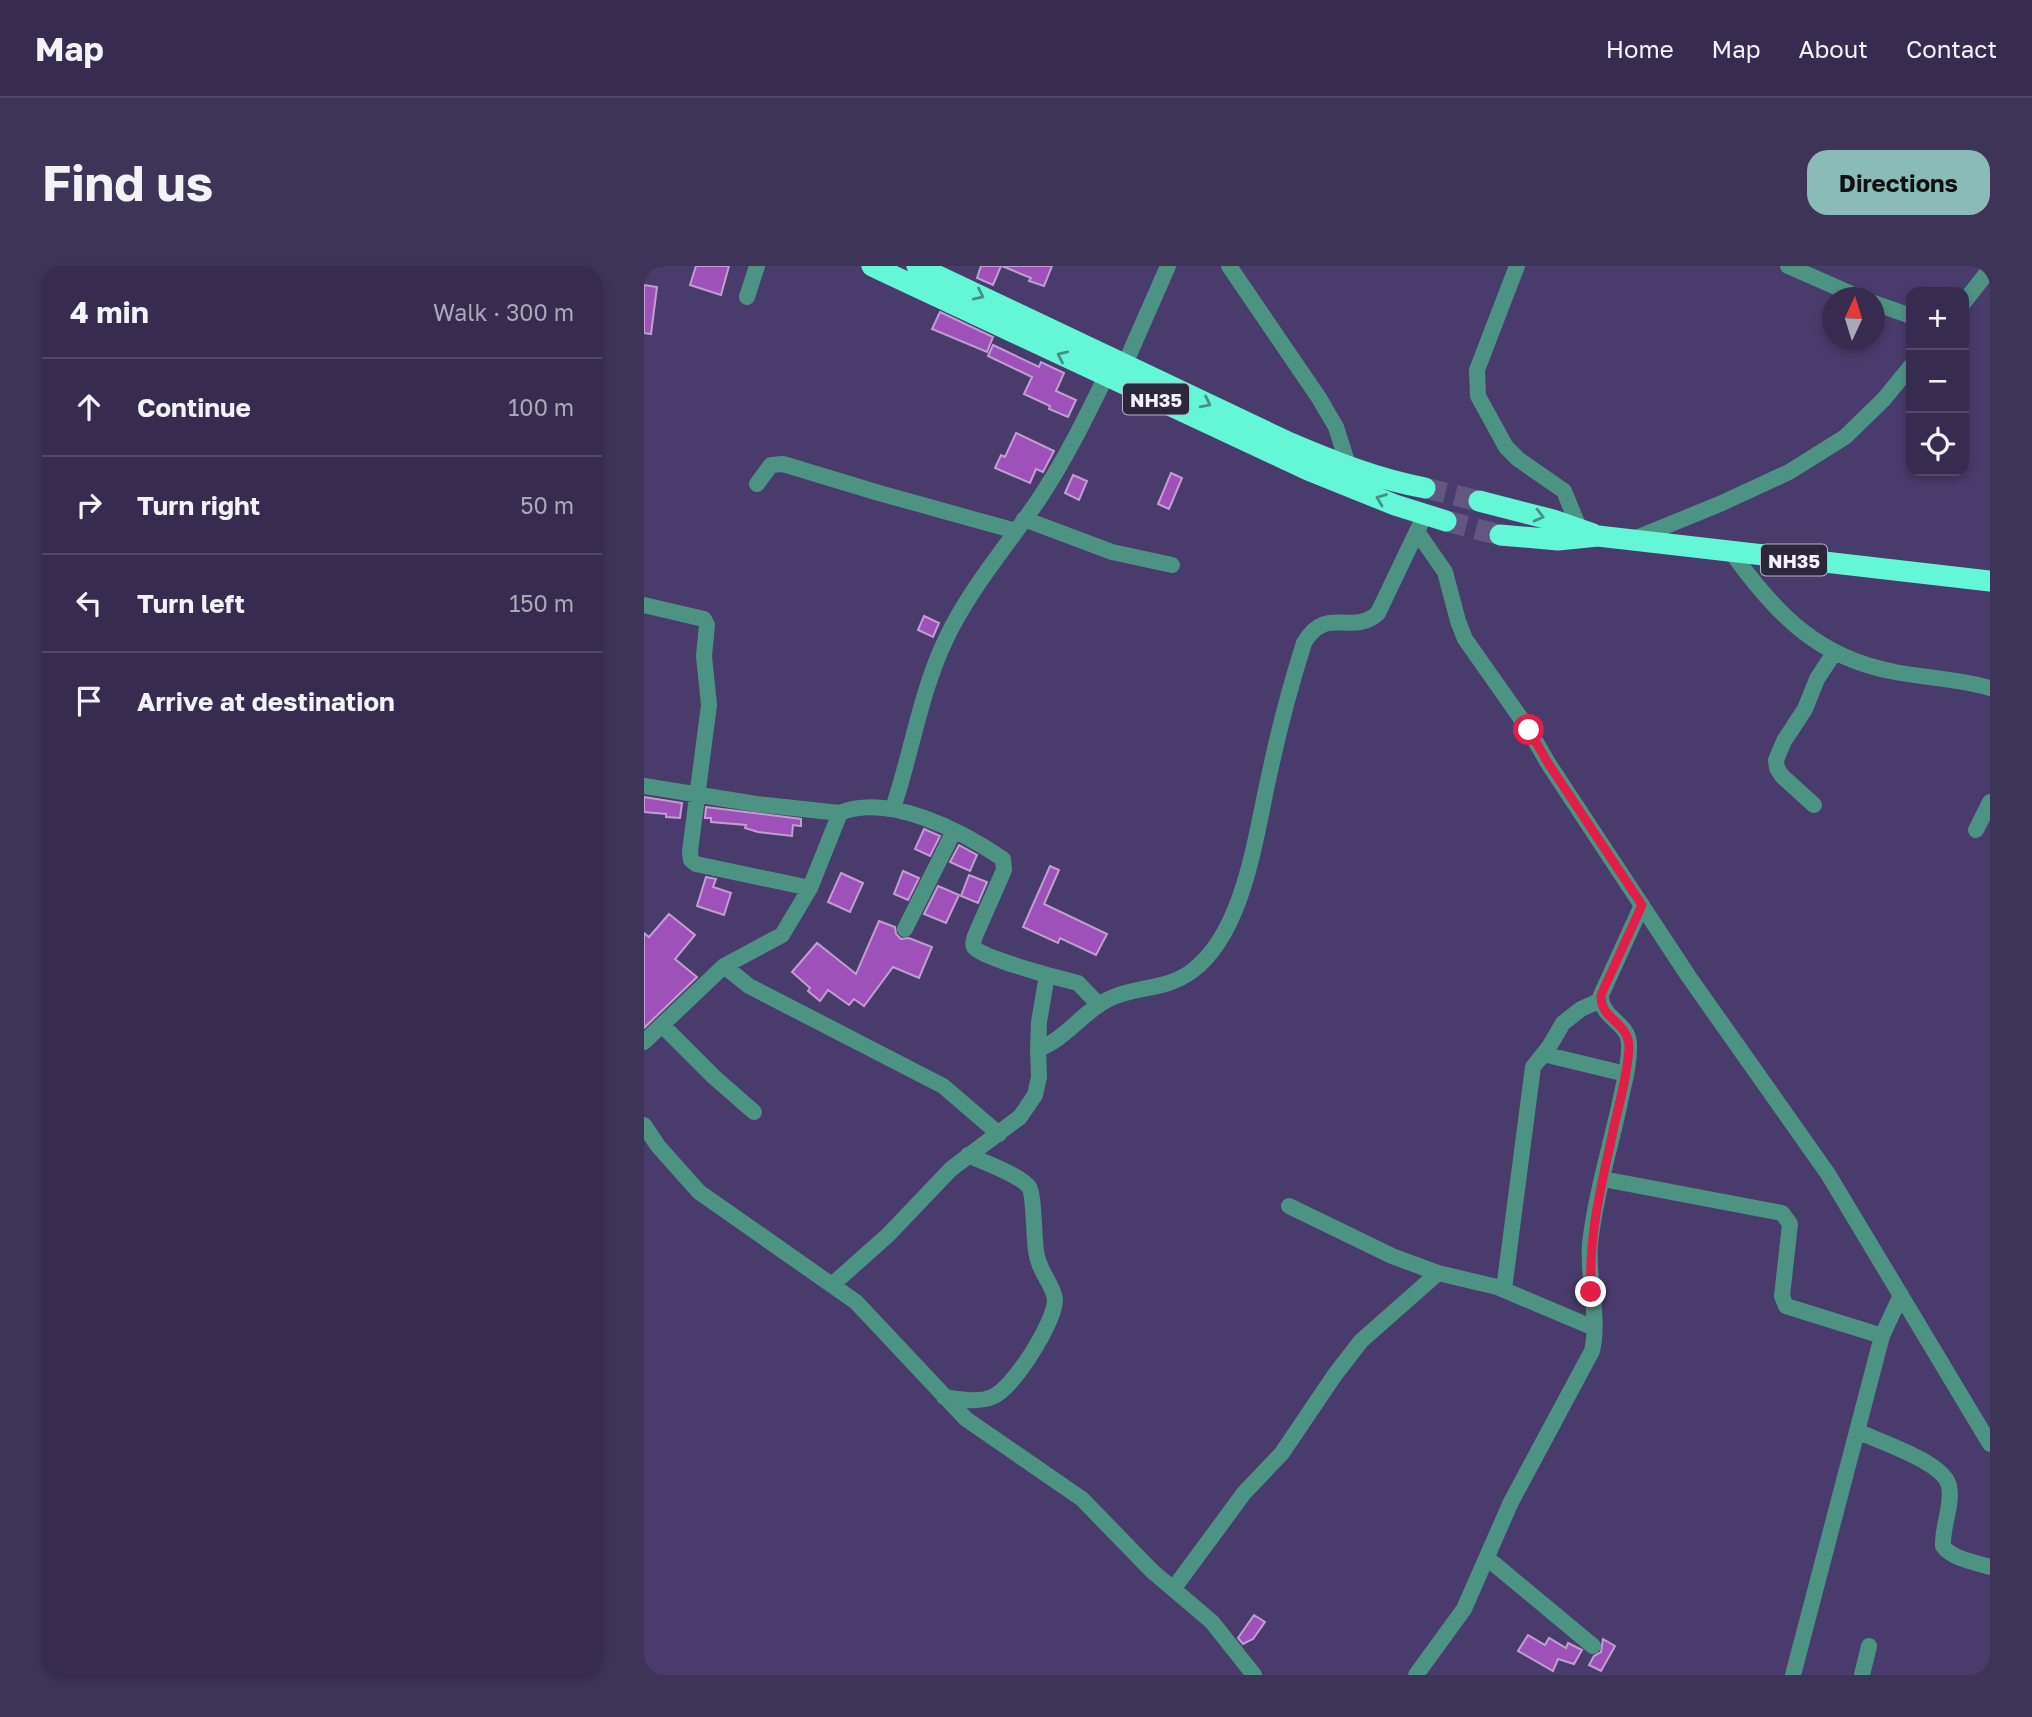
<!DOCTYPE html>
<html lang="en">
<head>
<meta charset="utf-8">
<style>
	body { margin:0; font-family:"Golos Text",sans-serif; background:#3e3457; color:#f1f3f6 }
	.controls { position:absolute; right:21px; top:21px; display:grid; overflow:hidden; border-radius:14px; box-shadow:0 4px 10px #0003 }
	.controls button { width:63px; height:63px; display:grid; place-items:center; padding:0; border:0; border-bottom:2px solid #514867; background:#372c50; color:#f1f3f6; font:35px sans-serif }
	.compass { position:absolute; left:1178px; top:21px; width:63px; height:63px; border-radius:50%; background:#372c50; box-shadow:0 4px 10px #0003; rotate:4deg }
	.stop { position:absolute; width:21px; height:21px; margin:-16px; border:5px solid #e11d48; border-radius:50%; background:#fff }
	.stop.end { background:#e11d48; border-color:#fff; box-shadow:0 2px 7px #0008 }
	.list { margin:0; padding:0; list-style:none }
	h2 { display:flex; justify-content:space-between; align-items:center; height:91px; margin:0; padding:0 28px; font-size:30px }
	h2 small { font-size:23px; font-weight:400; color:#aaa7b7 }
	.list li { display:grid; grid-template-columns:46px 1fr auto; gap:21px; align-items:center; box-sizing:border-box; height:98px; padding:0 28px; border-top:2px solid #514867 }
	.list b { display:block; font-size:26px; white-space:nowrap }
	.list em { font-size:23px; font-style:normal; color:#aaa7b7 }
	.icon { flex:none; width:38px; height:38px; fill:none; stroke:currentColor; stroke-width:2; stroke-linecap:round; stroke-linejoin:round }
	.map { position:relative; flex:none; width:1346px; height:1409px; overflow:hidden; border-radius:21px }
	header { display:flex; align-items:center; gap:42px; box-sizing:border-box; height:98px; padding:0 35px; background:#372c50; border-bottom:2px solid #514867 }
	header strong { font-size:33px }
	nav { display:flex; gap:38px; margin-inline-start:auto; font-size:24px }
	.intro { display:flex; align-items:center; justify-content:space-between; box-sizing:border-box; height:168px; padding:0 42px }
	h1 { margin:0; font-size:49px }
	.button { padding:18px 32px; border-radius:21px; background:#8bbbb9; color:#111; font-size:24px; font-weight:700 }
	main { display:flex; gap:42px; padding:0 42px }
	aside { flex:1; background:#372c50; border-radius:21px; box-shadow:0 4px 10px #0003 }
	.map>svg:first-child { display:block }
	.building { fill:#9e52b9; stroke:#c29ed0; stroke-width:2 }
	.lines { fill:none; stroke-linecap:round; stroke-linejoin:round }
	.highway-tunnel { stroke:#635681; stroke-width:21; stroke-dasharray:21 10; stroke-linecap:butt }
	.minor { stroke:#4d9383; stroke-width:16 }
	.highway { stroke:#63f7d7; stroke-width:21 }
	.oneway { stroke:#488f8a }
	.route { stroke:#e11d48; stroke-width:9 }
	.labels { text-anchor:middle; dominant-baseline:central; stroke-width:6; stroke-linejoin:round; paint-order:stroke }
	.shield { fill:#2d273d; stroke:#b8b4c3; stroke-width:2 }
	.shield-label { font-size:19px; font-weight:bold; fill:#f4f1fd }
</style>
</head>
<body>
<header>
<strong>Map</strong>
<nav><a>Home</a><a>Map</a><a>About</a><a>Contact</a></nav>
</header>
<div class="intro"><h1>Find us</h1><a class="button">Directions</a></div>
<main>
<aside>
<h2>4 min<small>Walk · 300 m</small></h2>
<ul class="list">
<li><svg class="icon" aria-label="ahead" viewBox="0 0 24 24"><path d="M12 20V5M6 11l6-6 6 6"/></svg><div><b>Continue</b></div><em>100 m</em></li>
<li><svg class="icon" aria-label="right" viewBox="0 0 24 24"><path d="M7 20v-9h11M14 6l5 5-5 5"/></svg><div><b>Turn right</b></div><em>50 m</em></li>
<li><svg class="icon" aria-label="left" viewBox="0 0 24 24"><path d="M17 20v-9H6M10 6l-5 5 5 5"/></svg><div><b>Turn left</b></div><em>150 m</em></li>
<li><svg class="icon" aria-label="arrive" viewBox="0 0 24 24"><path d="M6 21V4h12l-3 4 3 4H6"/></svg><div><b>Arrive at destination</b></div></li>
</ul>
</aside>
<div class="map">
<svg width="1346" height="1409" viewBox="0 0 1346 1409">
	<rect width="100%" height="100%" fill="#493b6b"/>
	<path class="building" d="M52,0h33l-8,29 -31,-10z
		M337,0h20l-8,19 -16,-7z
		M358,0h50l-8,20 -15,-5 2,-3z
		M0,19l13,2 -6,47 -7,-1z
		M296,46l53,25 -6,15 -55,-23z
		M349,79l46,22 2,-5 23,11 -8,18 20,9 -8,17 -19,-8 1,-3 -26,-12 8,-17 -44,-21z
		M372,167l38,18 -11,21 -7,-3 -6,14 -35,-15 6,-13 4,2z
		M527,207l11,5 -13,31 -11,-5z
		M429,209l14,6 -8,19 -14,-7z
		M280,350l15,7 -6,14 -15,-7z
		M0,531l38,6 -2,15 -14,-1v-3l-22,-2z
		M62,541l95,12v7l-8,-1 -1,11 -34,-4 -13,-4 1,-3 -35,-3v-4h-6z
		M280,563l16,7 -10,20 -15,-7z
		M315,579l18,10 -7,16 -20,-9z
		M406,600l9,4 -15,34 63,30 -11,21 -36,-17 -2,5 -35,-16z
		M259,605l16,7 -11,22 -14,-6z
		M197,607l22,10 -13,29 -22,-10z
		M325,609l18,7 -9,21 -17,-7z
		M62,611l10,2 -3,8 18,6 -7,22 -27,-9z
		M294,620l21,9 -13,28 -22,-9z
		M25,648l26,21 -20,24 22,18 -53,51v-95l5,4z
		M235,655l16,6 1,7 5,5 8,-1 23,9 -13,31 -26,-11 -29,39 -10,-7 -5,6 -21,-15 -8,11 -12,-10 2,-3 -18,-16 25,-29 39,31z
		M610,1349l11,7 -12,17 -10,5 -5,-6z
		M884,1369l17,10 4,-7 17,10 2,-5 14,7 -8,14 -16,-5 -5,12 -35,-20z
		M959,1373l12,7 -14,25 -12,-6 5,-9 7,-4z"/>
	<g class="lines">
		<path class="highway-tunnel" d="M781,222l54,13
			M802,255l54,14"/>
		<path class="minor" d="M585,0l90,132 17,29 13,41
			M873,0l-40,104 1,26 28,51 12,12 46,32 18,44
			M1144,0l73,32
			M103,31l10,-31
			M1320,36l26,-33
			M1230,37l37,13
			M481,98l43,-98
			M113,218l14,-19 12,-1 96,29 137,38
			M380,253l88,33 60,13
			M774,267l27,39 13,49 7,18 64,91 19,33 141,214 139,197 162,270
			M990,273l88,-36 67,-31 56,-35 39,-38 27,-33
			M1088,287c44,61 86,105 163,119 32,6 64,7 95,16
			M0,339l60,14 3,6 -3,31 5,49 -19,146 1,9 5,4 114,24
			M0,520l112,18 84,9
			M1170,539l-32,-29 -5,-8 -1,-8 8,-19 21,-32 12,-30 17,-26
			M249,542c19,-56 27,-114 52,-167 24,-52 63,-96 94,-142 28,-42 49,-86 71,-131
			M1332,564l14,-28
			M261,663l49,-98
			M80,700l25,20 194,100 56,48
			M403,709l31,8 21,22
			M18,759l52,52 40,35
			M0,776l80,-76 58,-31 28,-47 30,-75c49,-20 122,18 163,46l1,11 -29,66c-1,4 -3,7 -1,11 6,9 60,24 73,28l-8,47 -1,27
			M899,788l83,20
			M0,859l14,21 41,46 157,110 110,117 116,80 70,72 60,51 42,53
			M959,913l179,34 8,11 -8,72 4,10 96,30
			M645,940l103,50 46,17 59,14 97,41
			M189,1018l55,-49 63,-66 69,-52 15,-22 4,-18 -1,-28c27,-9 46,-39 73,-51 26,-12 56,-8 81,-27 54,-40 64,-141 79,-204 9,-42 20,-83 33,-124 22,-39 48,-6 74,-30l42,-88
			M860,1023l29,-222 16,-20 14,-24 18,-14 20,-9
			M300,1131c15,2 34,6 48,0 21,-8 63,-75 63,-97 -1,-15 -17,-29 -19,-49 -2,-12 -2,-57 -7,-64 -9,-12 -46,-25 -61,-32
			M1213,1165c21,10 87,31 92,55 4,19 -7,40 -6,60 9,13 32,16 47,21
			M843,1292l106,88
			M530,1322l70,-95 38,-40 52,-77 27,-35 77,-68
			M772,1409l48,-66 47,-107 81,-151c8,-34 -5,-72 -2,-107 5,-46 19,-92 29,-137 4,-21 11,-42 10,-64 -1,-21 -29,-25 -28,-48l41,-90
			M1149,1409l89,-339 19,-41
			M1218,1409l7,-29"/>
		<path class="highway" d="M228,0l436,204 87,35 51,16
			M273,0l373,177c45,19 87,36 135,45
			M835,235l74,19 40,14
			M856,269l58,5 40,-4 392,45"/>
	</g>
	<defs><path id="oneway-chevron" d="M-2-3.5L2.5 0L-2 3.5" fill="none" stroke-width="1.6" stroke-linecap="round" stroke-linejoin="round" transform="scale(1.75)"/></defs>
	<g class="oneway">
		<use href="#oneway-chevron" transform="translate(335 29) rotate(25)"/>
		<use href="#oneway-chevron" transform="translate(418 90) rotate(-155)"/>
		<use href="#oneway-chevron" transform="translate(562 137) rotate(26)"/>
		<use href="#oneway-chevron" transform="translate(737 233) rotate(-159)"/>
		<use href="#oneway-chevron" transform="translate(895 250) rotate(14)"/>
	</g>
	<g class="lines">
		<path class="route" d="M885,464l19,33 94,142 -41,90c-1,26 29,26 28,54 -2,25 -8,49 -14,73 -12,57 -27,111 -24,170"/>
	</g>
	<g class="labels">
		<g class="shield">
			<rect x="479" y="117.5" width="66" height="31" rx="5"/>
			<rect x="1117" y="278.5" width="66" height="31" rx="5"/>
		</g>
		<g class="shield-label">
			<text x="512" y="133">NH35</text>
			<text x="1150" y="294">NH35</text>
		</g>
	</g>
</svg>
<div class="controls">
<button>+</button>
<button>−</button>
<button><svg class="icon" aria-label="locate" viewBox="0 0 24 24"><circle cx="12" cy="12" r="6"/><path d="M12 2v4M12 18v4M2 12h4M18 12h4"/></svg></button>
</div>
<svg class="compass" viewBox="-18 -18 36 36"><path d="M0-13l5 13h-10z" fill="#e53935"/><path d="M0 13l5-13h-10z" fill="#aaa7b7"/></svg>
<div class="stop" style="left:885px;top:464px"></div>
<div class="stop end" style="left:947px;top:1026px"></div>
</div>
</main>
</body>
</html>
